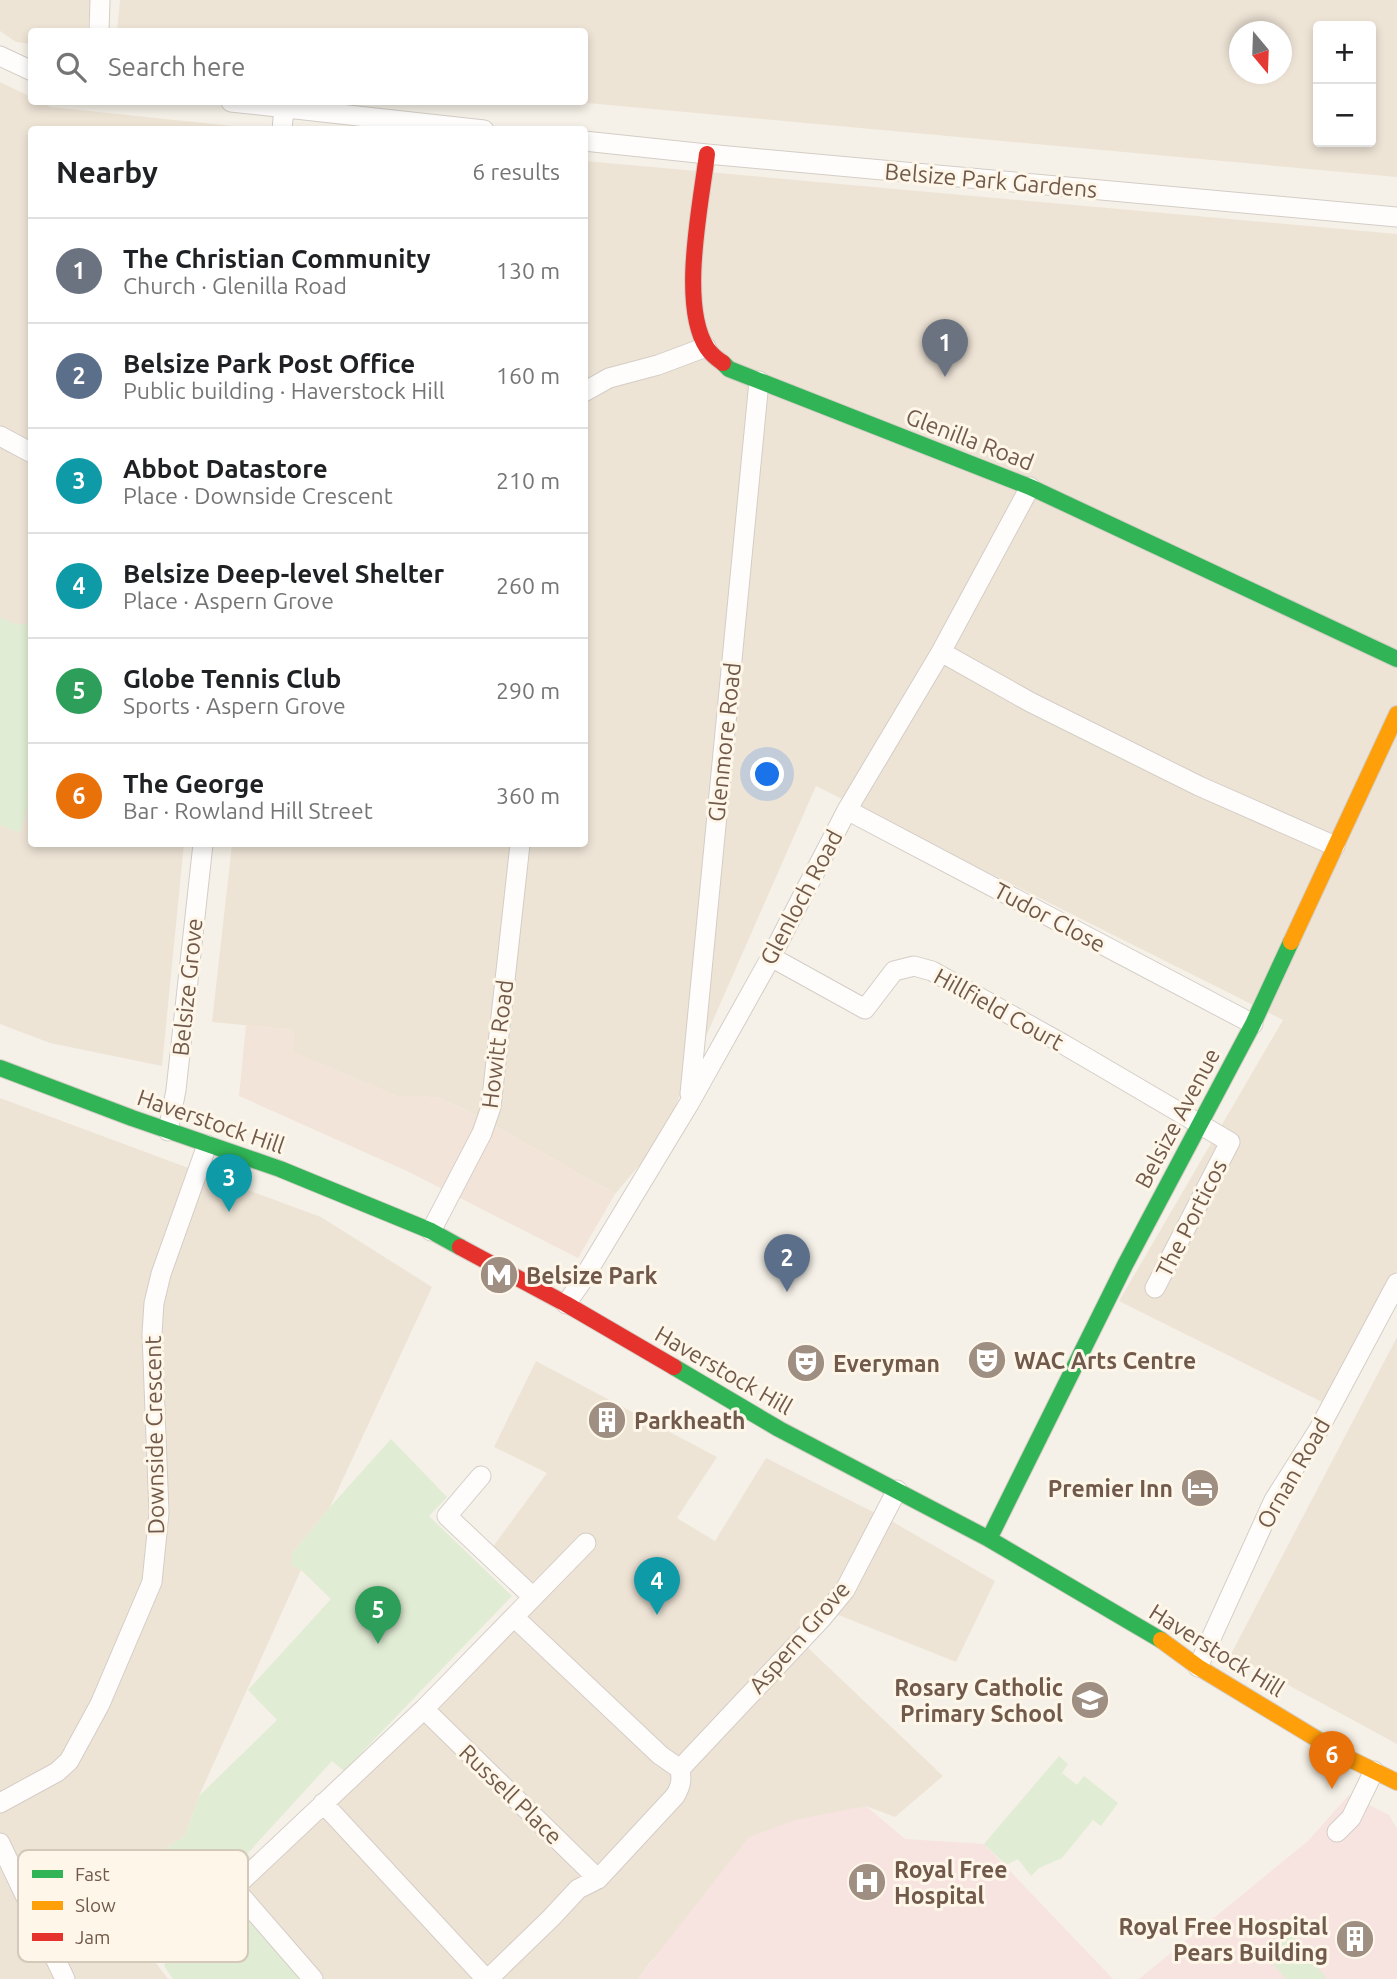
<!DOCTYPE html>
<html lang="en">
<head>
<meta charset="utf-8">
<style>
	body { margin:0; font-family:Ubuntu,sans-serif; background:#f6f6f6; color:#202124 }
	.controls { position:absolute; right:21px; top:21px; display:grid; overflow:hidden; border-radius:7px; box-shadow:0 4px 10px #0003 }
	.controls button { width:63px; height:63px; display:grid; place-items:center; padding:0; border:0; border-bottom:2px solid #e0e0e0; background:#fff; color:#202124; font:35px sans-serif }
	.compass { position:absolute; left:1229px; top:21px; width:63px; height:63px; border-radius:50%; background:#fff; box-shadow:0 4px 10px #0003; rotate:161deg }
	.you { position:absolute; left:768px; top:775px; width:24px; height:24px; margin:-18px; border:5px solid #fff; border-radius:50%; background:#1a73e8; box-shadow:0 0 0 10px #1a73e833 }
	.badge { display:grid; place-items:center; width:46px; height:46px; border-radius:50%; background:#9f8f82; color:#fff; font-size:23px; font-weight:700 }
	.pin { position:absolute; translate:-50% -58px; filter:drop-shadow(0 2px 4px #0008) }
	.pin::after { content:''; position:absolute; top:37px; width:24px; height:21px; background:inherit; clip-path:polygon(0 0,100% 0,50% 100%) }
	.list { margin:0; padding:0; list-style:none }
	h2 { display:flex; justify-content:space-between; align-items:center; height:91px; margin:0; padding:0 28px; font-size:30px }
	h2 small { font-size:23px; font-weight:400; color:#757577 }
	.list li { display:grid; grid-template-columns:46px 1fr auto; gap:21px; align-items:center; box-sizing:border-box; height:105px; padding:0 28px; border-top:2px solid #e0e0e0 }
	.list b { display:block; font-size:26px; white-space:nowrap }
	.list p { margin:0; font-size:23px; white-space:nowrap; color:#757577 }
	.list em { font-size:23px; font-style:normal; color:#757577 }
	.icon { flex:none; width:38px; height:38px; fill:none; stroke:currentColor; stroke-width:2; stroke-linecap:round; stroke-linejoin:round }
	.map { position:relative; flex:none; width:1397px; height:1979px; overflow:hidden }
	.search { position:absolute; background:#fff; box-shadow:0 4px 10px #0003; left:28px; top:28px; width:560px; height:77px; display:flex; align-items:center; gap:18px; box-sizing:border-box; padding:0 24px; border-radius:7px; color:#757577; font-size:26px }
	.panel { position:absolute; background:#fff; box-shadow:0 4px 10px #0003; left:28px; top:126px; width:560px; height:721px; border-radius:7px }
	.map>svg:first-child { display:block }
	.residential { fill:#eee4d6; fill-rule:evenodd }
	.commercial { fill:#f3e4d9 }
	.medical { fill:#f7e3e0 }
	.green { fill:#e1ecd4 }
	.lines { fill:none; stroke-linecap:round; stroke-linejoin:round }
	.street-casing { stroke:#d4cdc6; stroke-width:21 }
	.fast-casing { stroke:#d4cdc5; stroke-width:18 }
	.slow-casing { stroke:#d4cdc5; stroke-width:18 }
	.jam-casing { stroke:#d4cdc5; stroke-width:18 }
	.street { stroke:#fefdfc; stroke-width:19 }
	.fast { stroke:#30b455; stroke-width:16 }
	.slow { stroke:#ff9f0a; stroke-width:16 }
	.jam { stroke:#e5322d; stroke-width:16 }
	.labels { text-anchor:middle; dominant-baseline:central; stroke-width:6; stroke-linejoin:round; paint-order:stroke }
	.street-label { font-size:23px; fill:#715a4b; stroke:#fef7e9 }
	.poi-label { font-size:23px; font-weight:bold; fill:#715a4b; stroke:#fef7e9; text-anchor:start }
	.key { fill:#fef7e9; stroke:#d4c8ba; stroke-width:2 }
	.key-label { font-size:19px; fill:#715a4b }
</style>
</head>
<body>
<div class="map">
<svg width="1397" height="1979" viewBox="0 0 1397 1979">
	<rect width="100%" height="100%" fill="#f5f1e8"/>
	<path class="residential" d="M0,0h90l-2,31 -56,1 -1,12 -15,-2 -16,-11z
		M120,0h1277v177l-821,-75h8v-70l-467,-1zM1371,26v116h-53v-116zM1240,32h42v42h-42z
		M0,82l31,15 1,5h8l11,5 201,21 -220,2v714h152l-22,222 -112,-23 -50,-19z
		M585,161l812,73v1036l-65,137 -213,-106 164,-281 -467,-234 -156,355 -45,53 -145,-82 -31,-14 -18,-2h-24l-105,-44 2,-22 -82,-8 20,-178h352z
		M0,1098l321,119 111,70 -102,220 -38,47 9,16 -102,226 -14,40 -84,53 67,90h-168z
		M1397,1337v407l-166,-90z
		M536,1361l181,96 -40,61 38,23 51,-83 129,65 100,58 -39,81 -125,-50 -27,32 139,132 -48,41 -29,-11 -214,154 -14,19h-331l-70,-104 294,-281 -42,-42 58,-79 -53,-26z"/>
	<path class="commercial" d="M246,1025l48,5 -1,22 104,44h24l18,2 31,14 145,82 -37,64 -169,-86 -170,-76z"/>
	<path class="medical" d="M1349,1795l40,20 8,14v150h-258l169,-138z
		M866,1806l39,33 79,5 129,135h-475l111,-142 46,-17z"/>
	<path class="green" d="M0,617l12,6 19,2 1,140 -5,31 3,4 -10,33 -20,-8z
		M391,1439l56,58 -18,19 83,80 -168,175 -12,-10 -85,93 4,4 -17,17 72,104h-133l-9,-13 1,-3 -64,-74 84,-53 14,-40 78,-76 -29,-30 83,-91 -30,-29 -10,-5 1,-11 38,-47z
		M1059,1756l9,8 -6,9 15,12 7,-9 34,27 -17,23 -8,-6 -31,38 -23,10 -8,8 -13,-17 -12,6 -22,-21z
		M1290,1932l37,47h-41l-22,-25z"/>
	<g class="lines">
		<g class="street-casing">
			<path id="street" d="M99,32l1,-32
				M0,56l32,15
				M231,102l253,28
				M282,130l2,-22
				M584,141l123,13 690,63
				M584,392l25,-14 49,-13 48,-18
				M0,436l32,17
				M941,652l89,50 169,84 136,60
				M847,810l406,214
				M771,957l94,52 29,-38 20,-5 18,5 131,73 167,98 -75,146
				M690,1094l69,-713
				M168,1131l8,-41 27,-246
				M431,1231l51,-98 9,-26 29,-263
				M566,1304l14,-20 110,-182 81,-145 76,-147 94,-158 89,-165
				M481,1476l-34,40 86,81
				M1198,1667l76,-167 45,-71 78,-146
				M424,1709l174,170
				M680,1769l142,-151 23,-28 52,-100
				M0,1803l57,-31 12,-11 31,-57 52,-122 7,-69 -7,-179 2,-31 7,-29 46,-129
				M323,1803l163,176
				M1337,1832l14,-14 23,-47
				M0,1843l65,136
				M313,1979l-79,-91 190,-179 162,-166
				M488,1979l63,-61 27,-29 20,-10 77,-83c6,-10 7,-16 5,-27l-20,-14 -146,-138"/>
		</g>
		<g class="fast-casing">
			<path id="fast" d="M723,363l6,6 301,118 367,172
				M0,1068l132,50 148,51 151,62 29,16
				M674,1367l105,62 210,110 172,101
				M989,1539l136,-274 128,-241 38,-82"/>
		</g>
		<g class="slow-casing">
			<path id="slow" d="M1291,942l106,-228
				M1161,1640l37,27 152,92 47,23"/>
		</g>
		<g class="jam-casing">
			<path id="jam" d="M707,154c-6,50 -28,151 0,194 4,6 10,11 16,15
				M460,1247l106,57 108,63"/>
		</g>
		<use href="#street" class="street"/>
		<use href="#fast" class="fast"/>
		<use href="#slow" class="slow"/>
		<use href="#jam" class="jam"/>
	</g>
	<defs>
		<g id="metro-disc" transform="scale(2.0125)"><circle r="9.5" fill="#9f8f82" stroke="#fef7e9"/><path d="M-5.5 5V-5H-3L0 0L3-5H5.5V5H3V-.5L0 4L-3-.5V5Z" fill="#fff"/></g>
		<g id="theatre-disc" transform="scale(2.0125)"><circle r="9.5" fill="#9f8f82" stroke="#fef7e9"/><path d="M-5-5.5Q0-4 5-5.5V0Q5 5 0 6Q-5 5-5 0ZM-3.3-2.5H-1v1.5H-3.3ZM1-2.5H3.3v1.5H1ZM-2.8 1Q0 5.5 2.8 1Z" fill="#fff"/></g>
		<g id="building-disc" transform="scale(2.0125)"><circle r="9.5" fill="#9f8f82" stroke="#fef7e9"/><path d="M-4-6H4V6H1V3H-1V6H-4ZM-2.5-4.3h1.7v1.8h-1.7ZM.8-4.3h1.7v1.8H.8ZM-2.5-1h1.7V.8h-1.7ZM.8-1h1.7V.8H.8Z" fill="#fff"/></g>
		<g id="hotel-disc" transform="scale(2.0125)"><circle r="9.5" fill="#9f8f82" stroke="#fef7e9"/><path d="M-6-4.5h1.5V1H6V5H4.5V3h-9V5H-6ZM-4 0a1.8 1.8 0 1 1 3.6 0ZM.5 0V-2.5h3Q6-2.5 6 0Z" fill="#fff"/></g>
		<g id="school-disc" transform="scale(2.0125)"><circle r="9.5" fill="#9f8f82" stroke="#fef7e9"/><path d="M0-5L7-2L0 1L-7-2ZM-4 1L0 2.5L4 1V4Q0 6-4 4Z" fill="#fff"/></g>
		<g id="hospital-disc" transform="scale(2.0125)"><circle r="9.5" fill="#9f8f82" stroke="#fef7e9"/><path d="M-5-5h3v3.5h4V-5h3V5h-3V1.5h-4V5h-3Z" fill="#fff"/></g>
	</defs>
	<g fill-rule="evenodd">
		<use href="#metro-disc" x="499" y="1275"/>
		<use href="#theatre-disc" x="987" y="1360"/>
		<use href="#theatre-disc" x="806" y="1363"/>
		<use href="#building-disc" x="607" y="1420"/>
		<use href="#hotel-disc" x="1200" y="1488"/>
		<use href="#school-disc" x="1090" y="1700"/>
		<use href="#hospital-disc" x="867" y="1882"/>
		<use href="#building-disc" x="1355" y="1939"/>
	</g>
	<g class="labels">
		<g class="street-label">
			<text transform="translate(991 180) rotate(5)">Belsize Park Gardens</text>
			<text transform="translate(970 439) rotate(21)">Glenilla Road</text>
			<text transform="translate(724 742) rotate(-84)">Glenmore Road</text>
			<text transform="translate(801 897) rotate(-62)">Glenloch Road</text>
			<text transform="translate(1050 917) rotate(28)">Tudor Close</text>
			<text transform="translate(187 987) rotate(-84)">Belsize Grove</text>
			<text transform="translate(999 1009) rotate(29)">Hillfield Court</text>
			<text transform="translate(497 1044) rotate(-83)">Howitt Road</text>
			<text transform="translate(1177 1118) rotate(-62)">Belsize Avenue</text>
			<text transform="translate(211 1121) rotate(19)">Haverstock Hill</text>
			<text transform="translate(1191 1218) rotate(-63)">The Porticos</text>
			<text transform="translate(724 1370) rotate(30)">Haverstock Hill</text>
			<text transform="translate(154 1435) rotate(-91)">Downside Crescent</text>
			<text transform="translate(1293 1473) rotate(-60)">Ornan Road</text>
			<text transform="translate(799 1637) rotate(-49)">Aspern Grove</text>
			<text transform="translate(1217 1650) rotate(32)">Haverstock Hill</text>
			<text transform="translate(511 1794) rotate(44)">Russell Place</text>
		</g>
		<g class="poi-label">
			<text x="526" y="1275">Belsize Park</text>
			<text x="1014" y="1360">WAC Arts Centre</text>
			<text x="833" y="1363">Everyman</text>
			<text x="634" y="1420">Parkheath</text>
			<text x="1173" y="1488" text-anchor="end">Premier Inn</text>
			<text x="1063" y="1687" text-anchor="end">Rosary Catholic<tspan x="1063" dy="26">Primary School</tspan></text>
			<text x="894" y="1869">Royal Free<tspan x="894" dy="26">Hospital</tspan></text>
			<text x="1328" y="1926" text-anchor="end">Royal Free Hospital<tspan x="1328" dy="26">Pears Building</tspan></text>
		</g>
	</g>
	<rect x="18" y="1850" width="230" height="112" rx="10" class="key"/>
	<rect x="32" y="1870" width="31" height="8" fill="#30b455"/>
	<rect x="32" y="1901" width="31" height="9" fill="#ff9f0a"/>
	<rect x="32" y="1933" width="31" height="8" fill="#e5322d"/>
	<g class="key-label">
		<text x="75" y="1881">Fast</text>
		<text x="75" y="1912">Slow</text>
		<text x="75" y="1944">Jam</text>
	</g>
</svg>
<div class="controls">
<button>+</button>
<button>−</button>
</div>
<svg class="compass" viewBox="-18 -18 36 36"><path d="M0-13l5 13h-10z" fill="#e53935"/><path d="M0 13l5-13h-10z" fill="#757577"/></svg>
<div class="you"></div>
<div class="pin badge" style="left:945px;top:377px;background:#6b7280">1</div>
<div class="pin badge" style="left:787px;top:1292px;background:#5c6f8a">2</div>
<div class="pin badge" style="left:229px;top:1212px;background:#0f9aa8">3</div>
<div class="pin badge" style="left:657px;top:1615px;background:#0f9aa8">4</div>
<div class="pin badge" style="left:378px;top:1644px;background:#2e9e5b">5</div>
<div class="pin badge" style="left:1332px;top:1789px;background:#e8710a">6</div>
<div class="search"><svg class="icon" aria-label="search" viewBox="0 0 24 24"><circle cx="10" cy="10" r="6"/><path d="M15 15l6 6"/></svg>Search here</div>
<section class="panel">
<h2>Nearby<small>6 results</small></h2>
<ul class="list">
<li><span class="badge" style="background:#6b7280">1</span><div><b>The Christian Community</b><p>Church · Glenilla Road</p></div><em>130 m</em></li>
<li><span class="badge" style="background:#5c6f8a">2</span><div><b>Belsize Park Post Office</b><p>Public building · Haverstock Hill</p></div><em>160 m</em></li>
<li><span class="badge" style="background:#0f9aa8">3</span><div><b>Abbot Datastore</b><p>Place · Downside Crescent</p></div><em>210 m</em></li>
<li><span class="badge" style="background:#0f9aa8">4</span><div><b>Belsize Deep-level Shelter</b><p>Place · Aspern Grove</p></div><em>260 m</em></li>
<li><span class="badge" style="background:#2e9e5b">5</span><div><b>Globe Tennis Club</b><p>Sports · Aspern Grove</p></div><em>290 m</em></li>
<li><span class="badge" style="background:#e8710a">6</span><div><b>The George</b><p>Bar · Rowland Hill Street</p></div><em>360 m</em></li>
</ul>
</section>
</div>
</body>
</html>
